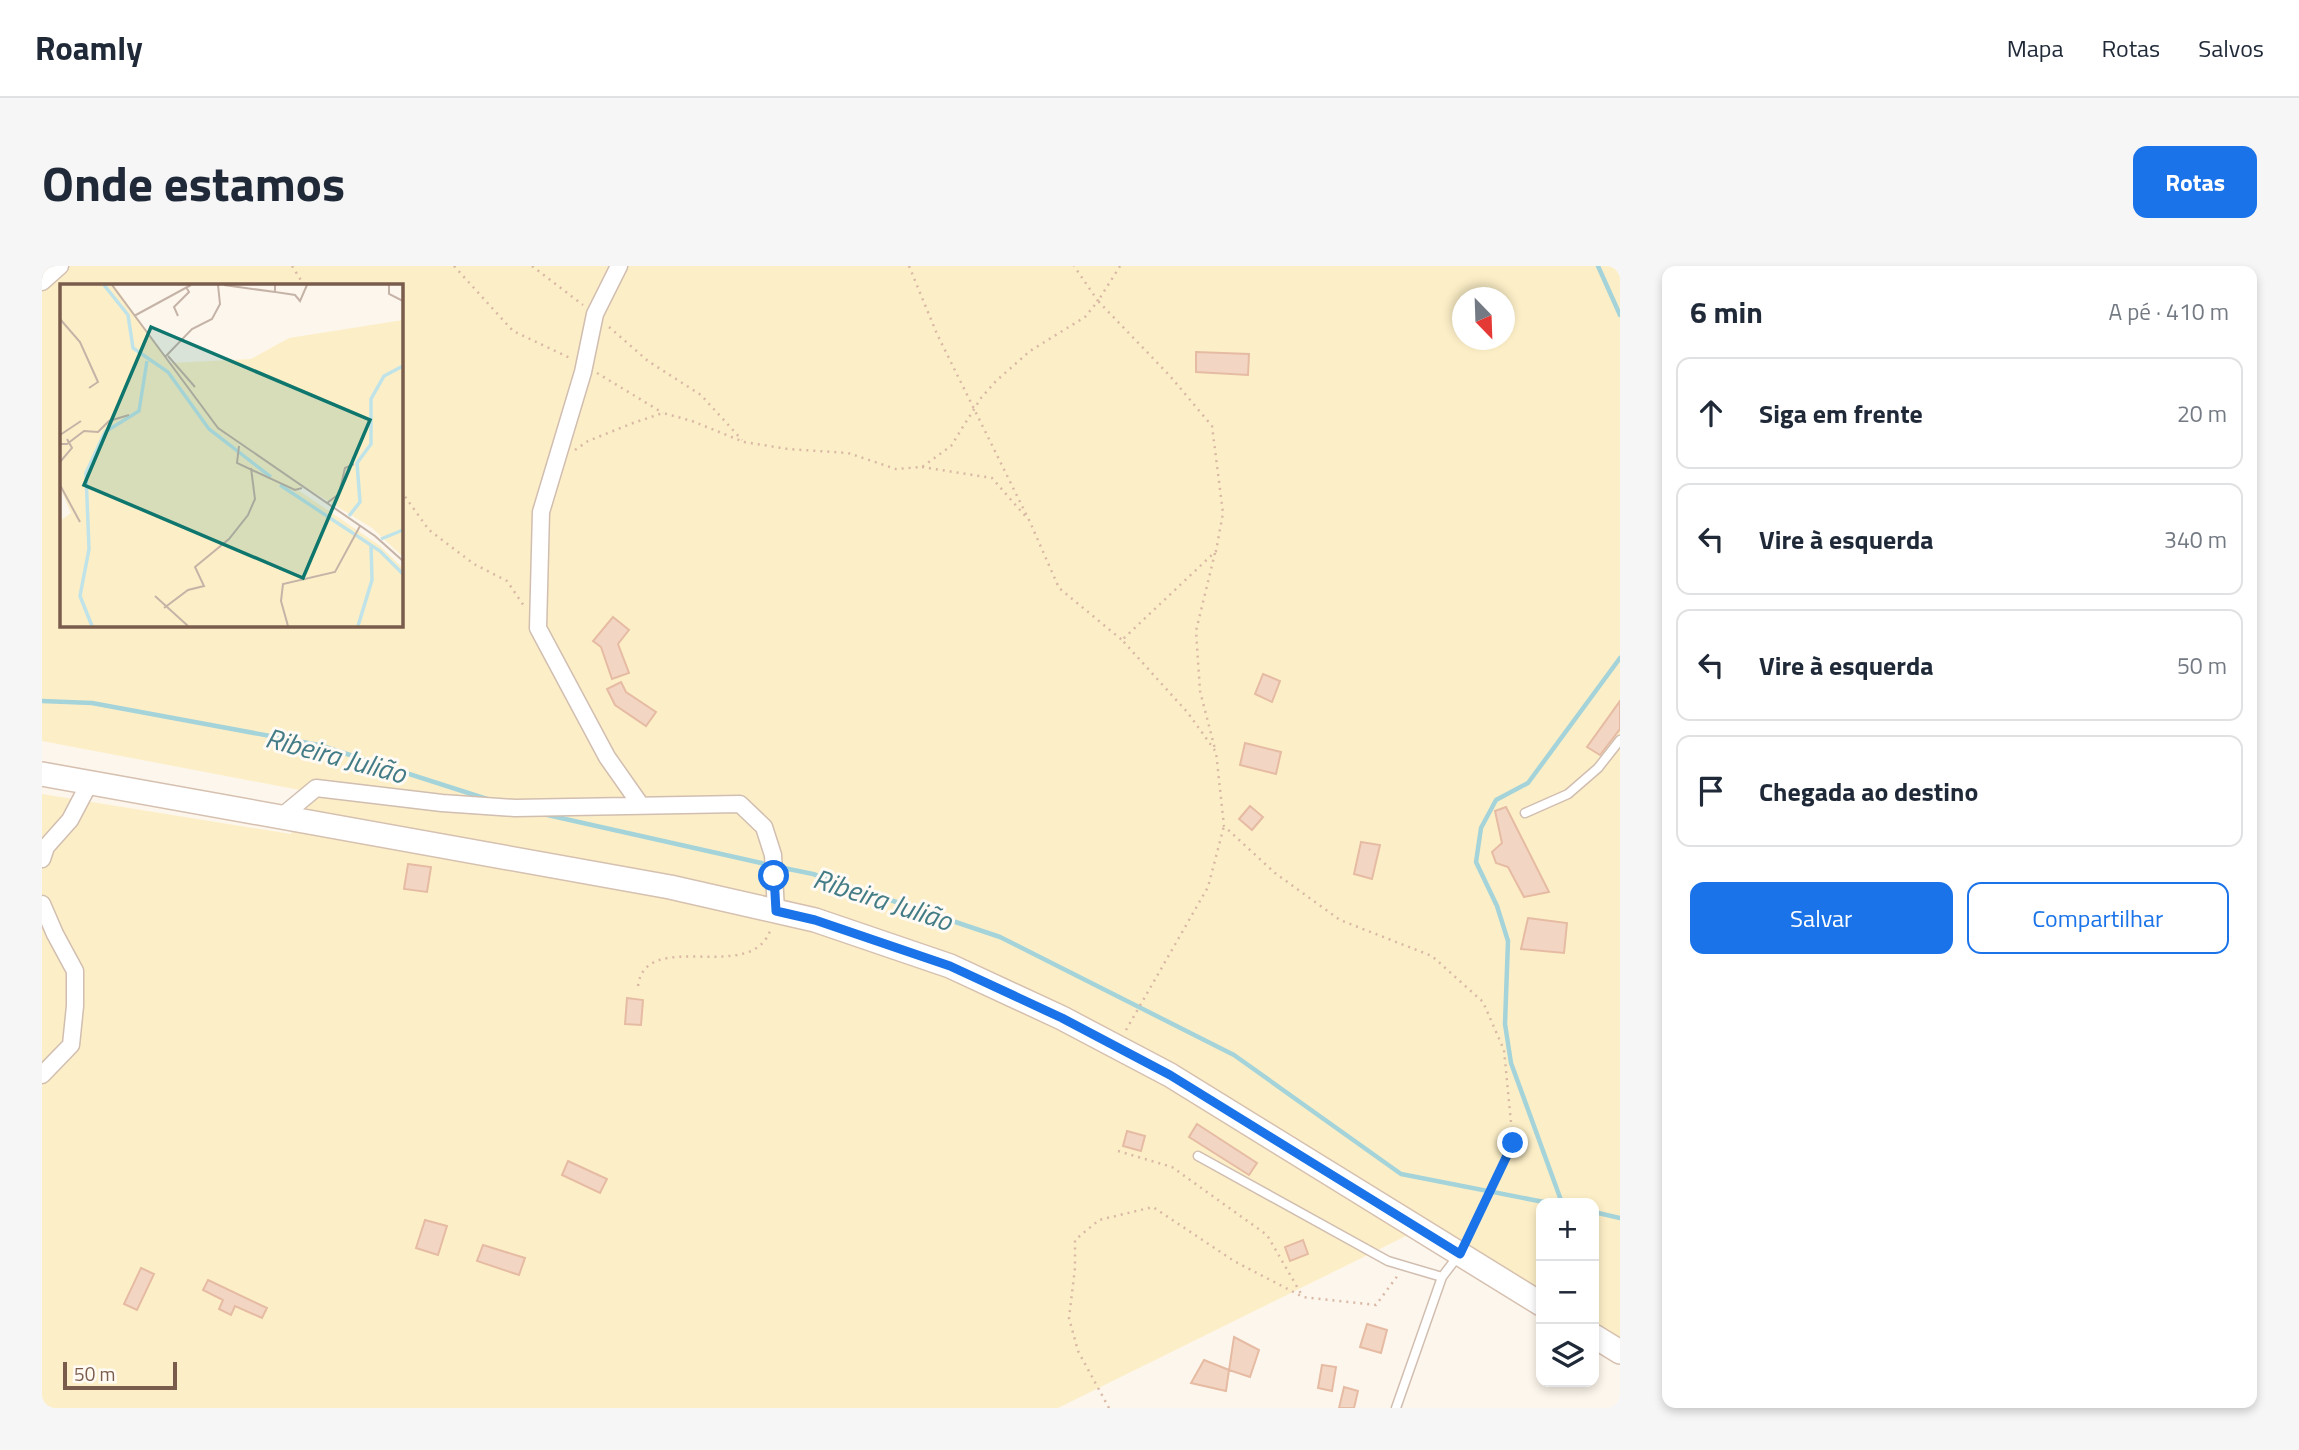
<!DOCTYPE html>
<html lang="pt">
<head>
<meta charset="utf-8">
<style>
	body { margin:0; font-family:"Titillium Web",sans-serif; background:#f6f6f7; color:#1f2937 }
	.controls { position:absolute; right:21px; bottom:21px; display:grid; overflow:hidden; border-radius:14px; box-shadow:0 4px 10px #0003 }
	.controls button { width:63px; height:63px; display:grid; place-items:center; padding:0; border:0; border-bottom:2px solid #e0e1e3; background:#fff; color:#1f2937; font:35px sans-serif }
	.compass { position:absolute; left:1410px; top:21px; width:63px; height:63px; border-radius:50%; background:#fff; box-shadow:0 4px 10px #0003; rotate:157deg }
	.scale { position:absolute; left:21px; bottom:18px; width:114px; box-sizing:border-box; padding-left:7px; border:4px solid #7a5c4d; border-top:0; font-size:19px; line-height:24px; white-space:nowrap; color:#7a5c4d; -webkit-text-stroke:5px #fffaf3; paint-order:stroke }
	.stop { position:absolute; width:21px; height:21px; margin:-16px; border:5px solid #1a73e8; border-radius:50%; background:#fff }
	.stop.end { background:#1a73e8; border-color:#fff; box-shadow:0 2px 7px #0008 }
	.list { margin:0; padding:0; list-style:none }
	h2 { display:flex; justify-content:space-between; align-items:center; height:91px; margin:0; padding:0 28px; font-size:30px }
	h2 small { font-size:23px; font-weight:400; color:#747a83 }
	.list li { display:grid; grid-template-columns:46px 1fr auto; gap:21px; align-items:center; box-sizing:border-box; height:112px; margin:0 14px 14px; padding:0 14px; border:2px solid #e0e1e3; border-radius:14px }
	.list b { display:block; font-size:26px; white-space:nowrap }
	.list em { font-size:23px; font-style:normal; color:#747a83 }
	.actions { display:flex; gap:14px; padding:21px 28px }
	.actions a { flex:1; padding:16px 0; border:2px solid #1a73e8; border-radius:14px; text-align:center; font-size:24px; color:#1a73e8 }
	.actions .main { background:#1a73e8; color:#fff }
	.icon { flex:none; width:38px; height:38px; fill:none; stroke:currentColor; stroke-width:2; stroke-linecap:round; stroke-linejoin:round }
	.map { position:relative; flex:none; width:1578px; height:1142px; overflow:hidden; border-radius:14px }
	header { display:flex; align-items:center; gap:42px; box-sizing:border-box; height:98px; padding:0 35px; background:#fff; border-bottom:2px solid #e0e1e3 }
	header strong { font-size:33px }
	nav { display:flex; gap:38px; margin-inline-start:auto; font-size:24px }
	.intro { display:flex; align-items:center; justify-content:space-between; box-sizing:border-box; height:168px; padding:0 42px }
	h1 { margin:0; font-size:49px }
	.button { padding:18px 32px; border-radius:14px; background:#1a73e8; color:#fff; font-size:24px; font-weight:700 }
	main { display:flex; gap:42px; padding:0 42px }
	aside { flex:1; background:#fff; border-radius:14px; box-shadow:0 4px 10px #0003 }
	.map>svg:first-child { display:block }
	.sand { fill:#fcefc7; fill-rule:evenodd }
	.lines { fill:none; stroke-linecap:round; stroke-linejoin:round }
	.stream { stroke:#a5d3da; stroke-width:4.5 }
	.building { fill:#f3d5c3; stroke:#e6bba3; stroke-width:2 }
	.lane-casing { stroke:#d1beb0; stroke-width:11 }
	.street-casing { stroke:#d1beb0; stroke-width:19 }
	.secondary-casing { stroke:#d6c0b0; stroke-width:26 }
	.path { stroke:#d9b8a5; stroke-width:2.5; stroke-dasharray:2 5; stroke-linecap:butt }
	.lane { stroke:#fff; stroke-width:8 }
	.street { stroke:#fff; stroke-width:16 }
	.secondary { stroke:#fff; stroke-width:23 }
	.route { stroke:#1a73e8; stroke-width:9 }
	.labels { text-anchor:middle; dominant-baseline:central; stroke-width:6; stroke-linejoin:round; paint-order:stroke }
	.water-label { font-size:28px; font-style:italic; fill:#437c86; stroke:#fffaf3 }
	.inset-river { fill:none; stroke:#bfe3e8; stroke-width:3.5 }
	.inset-road { fill:none; stroke:#c5b3a7; stroke-width:2 }
	.view { fill:#0f766e; fill-opacity:0.15; stroke:#0f766e; stroke-width:3.5 }
	.inset-edge { fill:none; stroke:#7a5c4d; stroke-width:3.5 }
</style>
</head>
<body>
<header>
<strong>Roamly</strong>
<nav><a>Mapa</a><a>Rotas</a><a>Salvos</a></nav>
</header>
<div class="intro"><h1>Onde estamos</h1><a class="button">Rotas</a></div>
<main>
<div class="map">
<svg width="1578" height="1142" viewBox="0 0 1578 1142">
	<rect width="100%" height="100%" fill="#fdf6ec"/>
	<path class="sand" d="M0,0h1578v1099l-26,-16v-146h-53v113l-133,-81 -350,173h-1016v-614l249,40 9,-44 -258,-49zM19,19h340v340h-340zM1420,32h42v42h-42z"/>
	<g class="lines">
		<path class="stream" d="M1556,0l22,49
			M0,435l50,2 227,42 168,54
			M501,548l227,51
			M737,601l34,7 187,63 234,118 167,119 148,29
			M1520,937l-51,-140 -6,-39 3,-83 -11,-35 -21,-44 5,-34 15,-28 32,-17 92,-125
			M1552,946l26,6"/>
	</g>
	<path class="building" d="M1154,86l53,2 -1,21 -52,-3z
		M571,351l16,13 -11,14 11,29 -17,6 -11,-32 -8,-6z
		M1221,408l17,7 -8,21 -17,-8z
		M579,416l5,10 30,20 -10,14 -31,-21 -8,-16z
		M1578,435v28l-20,26 -13,-8z
		M1203,477l36,9 -5,22 -36,-9z
		M1208,540l13,11 -11,13 -13,-11z
		M1464,541l43,85 -25,5 -16,-30 -12,-4 -4,-11 10,-9 -7,-32z
		M1319,576l19,3 -8,34 -18,-5z
		M366,598l23,3 -4,25 -23,-3z
		M1486,652l39,5 -3,30 -43,-4z
		M585,732l16,2 -2,25 -16,-1z
		M1155,858l60,39 -8,12 -60,-38z
		M1085,865l18,5 -4,15 -18,-5z
		M526,895l39,18 -7,14 -38,-18z
		M383,954l22,6 -9,29 -22,-7z
		M1261,974l5,14 -18,7 -5,-14z
		M441,979l42,13 -6,17 -42,-14z
		M99,1002l13,6 -17,36 -13,-6z
		M166,1014l59,28 -5,10 -27,-12 -4,9 -12,-6 4,-9 -20,-10z
		M1325,1058l20,6 -6,23 -21,-6z
		M1192,1071l25,13 -9,27 -21,-7z
		M1162,1094l25,10 -3,21 -35,-8z
		M1280,1099l14,2 -4,24 -14,-3z
		M1302,1121l14,4 -4,17h-15z"/>
	<g class="lines">
		<g class="lane-casing">
			<path id="lane" d="M1483,547l43,-19 30,-26 22,-28
				M1156,890l190,105 54,16
				M1354,1142l46,-131 16,-21"/>
		</g>
		<g class="street-casing">
			<path id="street" d="M577,0l-24,48 -12,58 -42,140 -3,116 69,129 33,47
				M0,16l18,-16
				M239,551l35,-29 126,15 73,5 225,-4 24,23 9,28 3,56
				M0,593l4,-12 24,-27 20,-38
				M0,638l13,30 20,37v35l-4,39 -29,30"/>
		</g>
		<g class="secondary-casing">
			<path id="secondary" d="M0,508l628,113 145,33 135,46 112,52 108,57 371,229
				M1552,1070l26,16"/>
		</g>
		<path class="path" d="M250,0l12,19
			M412,0l59,65 57,27
			M490,0l51,39
			M867,0l28,68 93,188 29,66 63,52
			M1078,0l-22,35 72,75 42,50 11,87 -7,38 -94,89 66,73 28,39 8,74 51,47 65,47 92,36 51,46 21,48 9,93 -44,93
			M567,61l39,34 53,34 41,45
			M555,107l66,40
			M533,184l13,-9 45,-18 30,-10 29,8 52,21 44,7 60,4 48,16 26,-2 29,-21 30,-48 15,-17 34,-30 55,-34 13,-16 -24,-35
			M880,201l70,11 34,39
			M359,225l28,39 45,34 33,17 17,25
			M1173,287l-19,78 4,60 15,58
			M596,720c8,-60 115,1 133,-58
			M1084,764l82,-143 16,-61
			M1076,885l54,16 95,68 36,62
			M1067,1142l-31,-57 -9,-33 6,-50v-28l24,-20 54,-13 81,54 69,36 73,8 22,-30"/>
		<use href="#lane" class="lane"/>
		<use href="#street" class="street"/>
		<use href="#secondary" class="secondary"/>
	</g>
	<g class="lines">
		<path class="route" d="M732,610l2,35 39,9 135,46 112,52 108,57 290,179 53,-111"/>
	</g>
	<g class="labels">
		<g class="water-label">
			<text transform="translate(294 489) rotate(15)">Ribeira Julião</text>
			<text transform="translate(841 633) rotate(18)">Ribeira Julião</text>
		</g>
	</g>
	<g transform="translate(18 18)">
		<rect width="343" height="343" fill="#fdf6ec"/>
		<path d="M0,1h54l56,78 81,-4 38,-21 114,-18v237l-31,-29 -70,-43 -4,5 81,55 24,23v58h-343v-105l11,-8 -11,-26z" fill="#fcefc7"/>
		<path class="inset-river" d="M44,1l24,30 5,33 35,24 41,57 62,48M220,201l100,66 23,23M289,232l11,-14 -3,-39 14,-19v-45l13,-23 19,-10M321,255l22,-9M32,342l-12,-30 9,-47 -3,-76 19,-41 34,-21 8,-50M298,342l14,-46 -1,-35"/>
		<path class="inset-road" d="M52,1l106,143 157,108 28,25M164,1l51,7M215,1v7l20,3 5,6 7,-16M329,1v9l14,7M74,32l57,-31M118,32l-4,-9 15,-15 -3,-5M0,35l20,23 18,40 -9,6M108,72l27,31M105,73l27,-28 20,-10 8,-15 -2,-19M0,151l21,-14M0,160h7l17,-13 14,1 11,-11 20,-6M179,162l-2,17 58,27 7,-2M0,178l12,-14 -5,-9M0,201l20,37M267,219l12,-9 6,-26 9,-4M95,312l33,30M104,324l24,-18 16,-4 -9,-19 34,-28 19,-24 7,-16 -4,-31M228,342l-7,-25 2,-17 52,-12 25,-46"/>
		<path class="view" d="M91,43l219,93 -67,158 -219,-93z"/>
		<rect width="343" height="343" class="inset-edge"/>
	</g>
</svg>
<div class="controls">
<button>+</button>
<button>−</button>
<button><svg class="icon" aria-label="layers" viewBox="0 0 24 24"><path d="M12 4l9 5-9 5-9-5zM3 14l9 5 9-5"/></svg></button>
</div>
<svg class="compass" viewBox="-18 -18 36 36"><path d="M0-13l5 13h-10z" fill="#e53935"/><path d="M0 13l5-13h-10z" fill="#747a83"/></svg>
<div class="scale">50 m</div>
<div class="stop" style="left:732px;top:610px"></div>
<div class="stop end" style="left:1471px;top:877px"></div>
</div>
<aside>
<h2>6 min<small>A pé · 410 m</small></h2>
<ul class="list">
<li><svg class="icon" aria-label="ahead" viewBox="0 0 24 24"><path d="M12 20V5M6 11l6-6 6 6"/></svg><div><b>Siga em frente</b></div><em>20 m</em></li>
<li><svg class="icon" aria-label="left" viewBox="0 0 24 24"><path d="M17 20v-9H6M10 6l-5 5 5 5"/></svg><div><b>Vire à esquerda</b></div><em>340 m</em></li>
<li><svg class="icon" aria-label="left" viewBox="0 0 24 24"><path d="M17 20v-9H6M10 6l-5 5 5 5"/></svg><div><b>Vire à esquerda</b></div><em>50 m</em></li>
<li><svg class="icon" aria-label="arrive" viewBox="0 0 24 24"><path d="M6 21V4h12l-3 4 3 4H6"/></svg><div><b>Chegada ao destino</b></div></li>
</ul>
<div class="actions"><a class="main">Salvar</a><a>Compartilhar</a></div>
</aside>
</main>
</body>
</html>
